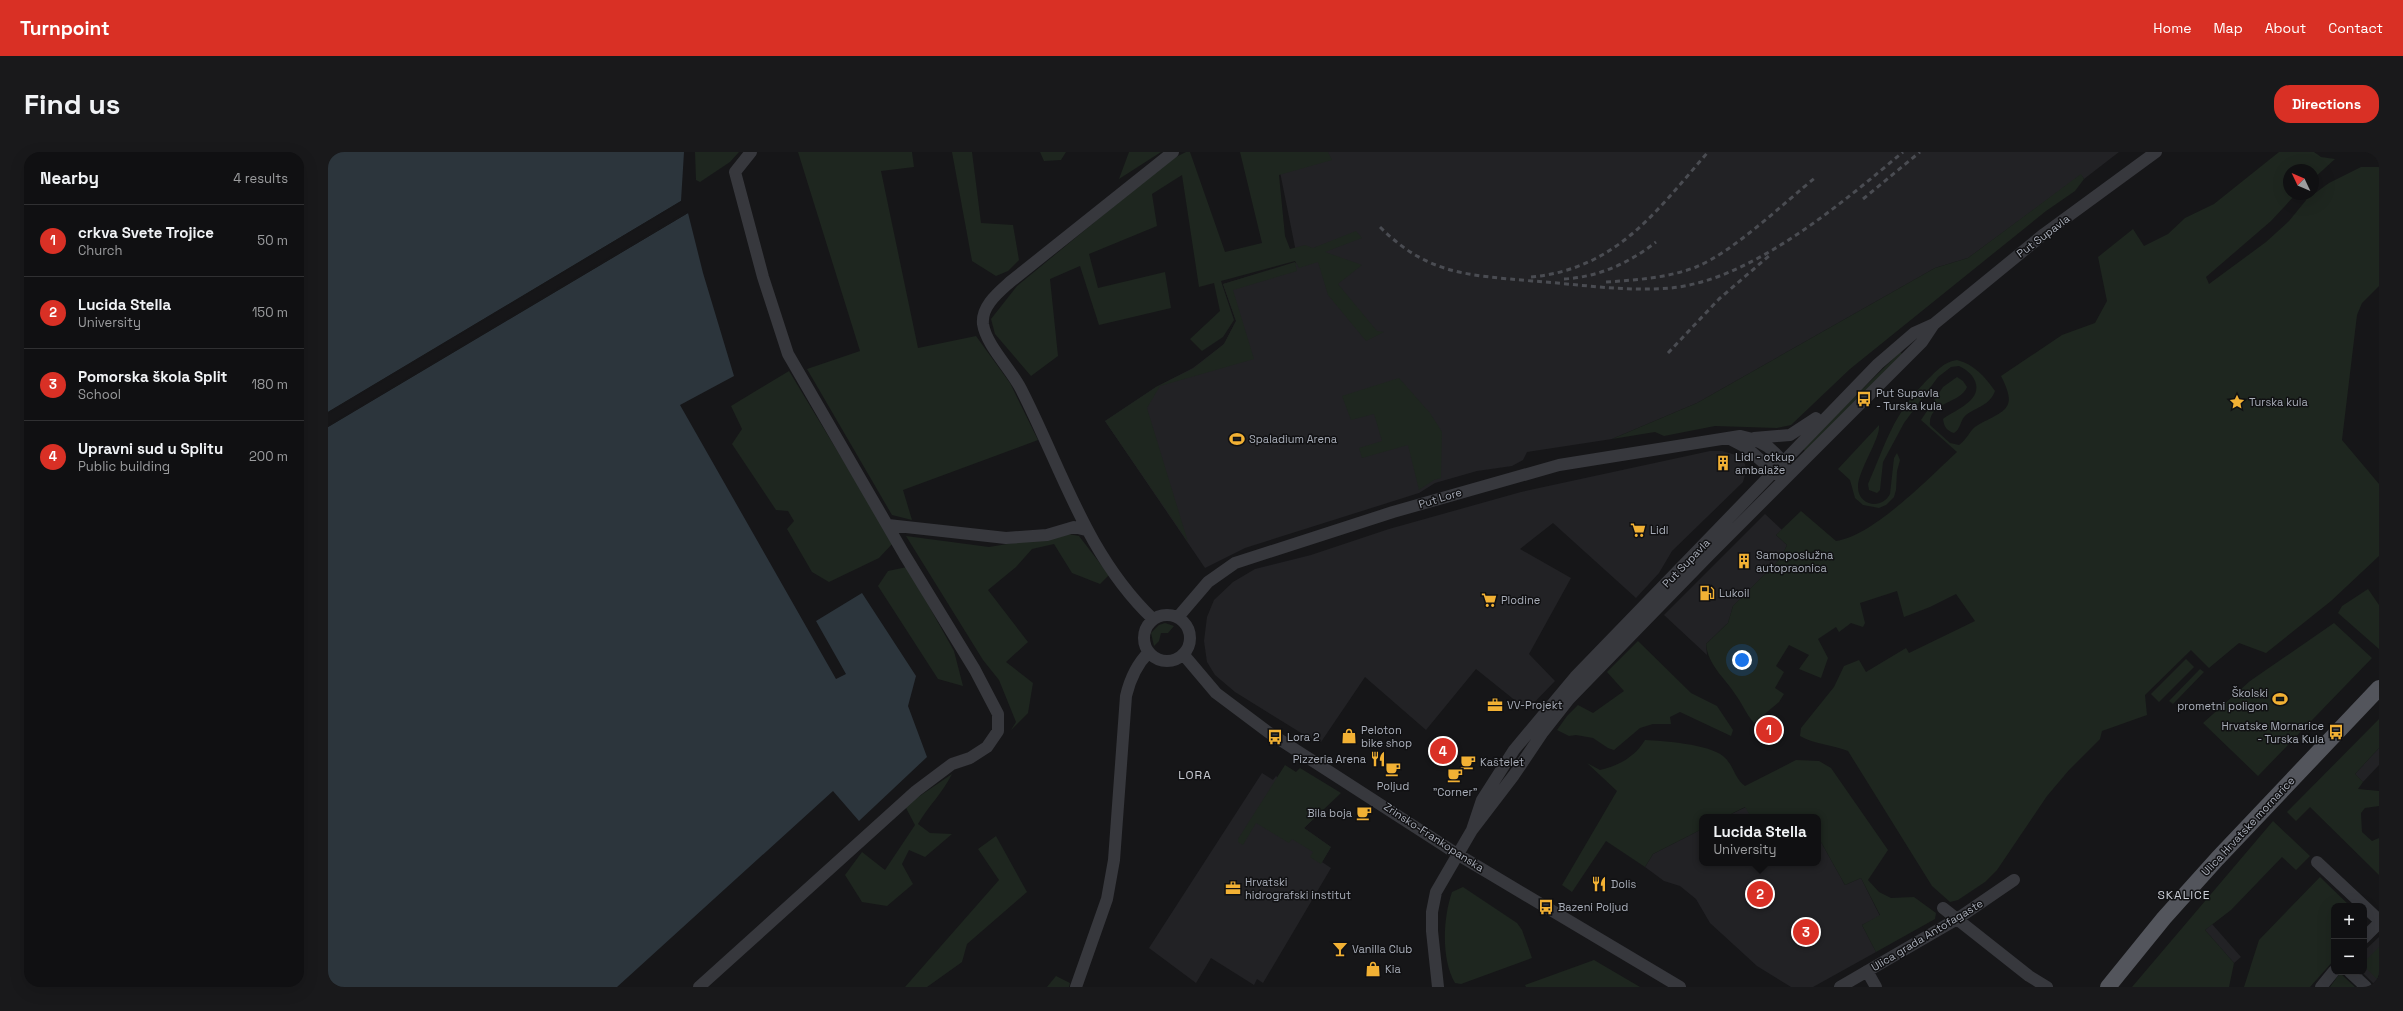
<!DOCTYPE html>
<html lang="en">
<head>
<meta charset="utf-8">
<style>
	body { margin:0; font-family:"Space Grotesk",sans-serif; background:#19191b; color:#f1f3f6 }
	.controls { position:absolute; right:12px; bottom:12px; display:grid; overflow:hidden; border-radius:8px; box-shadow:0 4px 16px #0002 }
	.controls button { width:36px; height:36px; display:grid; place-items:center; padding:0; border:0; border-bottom:1px solid #303032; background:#101012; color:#f1f3f6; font:20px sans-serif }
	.compass { position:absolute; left:1955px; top:12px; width:36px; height:36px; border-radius:50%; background:#101012; box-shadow:0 4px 16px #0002; rotate:314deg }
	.you { position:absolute; left:1414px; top:508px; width:14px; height:14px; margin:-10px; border:3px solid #fff; border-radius:50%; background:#1a73e8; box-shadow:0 0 0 6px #1a73e833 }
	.badge { display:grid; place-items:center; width:26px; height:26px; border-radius:50%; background:#d93025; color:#fff; font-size:13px; font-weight:700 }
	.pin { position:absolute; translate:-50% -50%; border:2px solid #fff; box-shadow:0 1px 4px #0006 }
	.popup { position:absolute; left:1371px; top:662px; width:122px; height:52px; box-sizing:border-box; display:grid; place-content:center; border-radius:8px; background:#101012; filter:drop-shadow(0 1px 3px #0005); font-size:13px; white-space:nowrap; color:#9c9d9f }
	.popup b { font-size:15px; color:#f1f3f6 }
	.popup::after { content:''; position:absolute; left:50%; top:100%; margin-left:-8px; border:8px solid transparent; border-top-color:#101012 }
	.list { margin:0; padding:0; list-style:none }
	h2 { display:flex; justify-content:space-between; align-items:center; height:52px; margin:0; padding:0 16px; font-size:17px }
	h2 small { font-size:13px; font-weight:400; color:#9c9d9f }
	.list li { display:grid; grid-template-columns:26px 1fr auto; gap:12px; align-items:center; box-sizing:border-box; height:72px; padding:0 16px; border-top:1px solid #303032 }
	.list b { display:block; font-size:15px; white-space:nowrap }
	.list p { margin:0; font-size:13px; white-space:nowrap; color:#9c9d9f }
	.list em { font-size:13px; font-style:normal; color:#9c9d9f }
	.map { position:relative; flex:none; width:2051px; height:835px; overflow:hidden; border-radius:16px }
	header { display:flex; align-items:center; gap:24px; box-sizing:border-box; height:56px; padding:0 20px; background:#d93025; color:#fff }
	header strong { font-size:19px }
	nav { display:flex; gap:22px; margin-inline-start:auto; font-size:14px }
	.intro { display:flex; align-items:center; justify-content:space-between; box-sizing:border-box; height:96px; padding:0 24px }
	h1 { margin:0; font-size:28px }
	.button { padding:10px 18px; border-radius:16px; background:#d93025; color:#fff; font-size:14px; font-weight:700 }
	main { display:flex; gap:24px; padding:0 24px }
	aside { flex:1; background:#101012; border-radius:16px; box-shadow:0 4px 16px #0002 }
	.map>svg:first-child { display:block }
	.built { fill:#222225 }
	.green { fill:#1e261f }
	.water { fill:#2c353c }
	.pier { fill:#161618 }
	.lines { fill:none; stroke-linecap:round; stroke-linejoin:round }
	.minor { stroke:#37383d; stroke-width:12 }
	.major { stroke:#53555c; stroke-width:16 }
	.rail { stroke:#4a4c52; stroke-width:3; stroke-dasharray:5 4; stroke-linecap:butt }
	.labels { text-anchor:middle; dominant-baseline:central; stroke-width:3; stroke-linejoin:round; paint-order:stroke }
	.street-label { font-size:11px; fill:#a8adb8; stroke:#111113 }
	.poi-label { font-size:11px; fill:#a8adb8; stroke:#111113; text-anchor:start }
	.neighbourhood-label { font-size:12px; letter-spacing:1px; fill:#c9ccd4; stroke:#111113 }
</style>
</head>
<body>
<header>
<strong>Turnpoint</strong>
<nav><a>Home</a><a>Map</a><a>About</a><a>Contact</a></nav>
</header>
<div class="intro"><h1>Find us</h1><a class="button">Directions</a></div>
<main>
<aside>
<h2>Nearby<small>4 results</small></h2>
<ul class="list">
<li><span class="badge">1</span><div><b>crkva Svete Trojice</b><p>Church</p></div><em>50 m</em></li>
<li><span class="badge">2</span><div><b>Lucida Stella</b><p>University</p></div><em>150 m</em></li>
<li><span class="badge">3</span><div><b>Pomorska škola Split</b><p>School</p></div><em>180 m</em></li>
<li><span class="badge">4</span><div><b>Upravni sud u Splitu</b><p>Public building</p></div><em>200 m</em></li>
</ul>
</aside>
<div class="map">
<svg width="2051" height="835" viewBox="0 0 2051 835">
	<rect width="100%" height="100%" fill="#161618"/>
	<path class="built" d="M948,0h843l-35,27 -3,-4 -113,83 -33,10 -238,135 -85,36 -85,13 -4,8 -11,6 -35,5 -42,12 -16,10 -174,55 -40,20 -100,-147 51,-34 37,-19 31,-24 12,-23 -13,-37 75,-22z
		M1382,299h12l14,4 9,9 1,7 -3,11 -71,69 -13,22 -23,25 -83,-75 -33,26 51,29 -42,76 26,27 -28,29 -51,-41 -50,61 -61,-53 -44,65 -15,-6 -71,-44 -20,-17 -8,-13 -3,-21 3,-24 7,-17 19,-18 22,-13 56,-14 78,-26 132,-37z
		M1437,362l17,16 -6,5 11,10 -6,13 -48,48 -5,17 -22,21 1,11 -43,-40z
		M2051,596v17l-16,17 -8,-8z
		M934,621l11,7 3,-4 43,38 -15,14 27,19 -9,15 9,6 -68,115 -6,-4 -3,6 -43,-27 -15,25 -47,-35z
		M1418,655l5,10h-26z
		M1374,677v34h72l1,2 43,-2v-19l3,-2 24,43 16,-7 19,38 -18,9 14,27 -63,35h-22l-34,-21 -47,-43 -14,-24 -16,-13 -16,-5 -19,-14 8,-13z
		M1884,772l29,33 -7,6 -29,-33z
		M2051,785v50h-2l-15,-15h2v-21z"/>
	<path class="green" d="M367,0h44l-9,10 -30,20 -4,-2z
		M470,0h114l2,15 -33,4 37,177 58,-12 34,47 28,57 -135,50 9,30 -20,-5 -85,-146 53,-18z
		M624,0h20l9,71 32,2 6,35 -11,11 -12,5 -24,-15z
		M712,0h26l-5,8 -17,1z
		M801,0h32l-42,27z
		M858,0h4l35,100 37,-9 -22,-91h88l4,8 -53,15 6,61 5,13 15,-4 8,3 43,-17 6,7 -37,14 37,13 -24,19 39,47 7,1 -18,9 -38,-46 -10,-33 -19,6 -4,-7 -74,20 13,39 -11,17 -21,14 -12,-12 30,-28 -6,-28 -15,4 -17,-112 -30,19 5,32 -68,28 9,34 67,-16 6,36 -72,17 -19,-59 -30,13 8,77 -27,20 -36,-42 -4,-15 26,-33 153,-126z
		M1951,0h35l7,5 14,2 -22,20v-9h-24v24h7l-25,27 -65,56 3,7 57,-42 23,-21 18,-22 22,-16 32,-16h18v119l-17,17 -5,12 -15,125 37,44v72l-48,45 -65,52 -27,-10 -30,25 -18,-18 -46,45 2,20 -45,16 -2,8 -31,31 -22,26 -50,74 -12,12 -27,18 -8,2 -18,-16 -84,-135c-15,-6 -34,-7 -48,-15l1,-8 33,-41 10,-21 15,-6 7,12 40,-24 3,5 66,-32 -19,-27 -26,13 -26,10 -7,-26 -37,12 5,20 -2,4 -12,-4 -12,9 -3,-5 -18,12 10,19 -7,20 -22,-9 10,-14 -20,-10 -13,21 8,6 -9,16 9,6 -5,8 -25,21c-8,-9 -12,-20 -19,-29 -11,-17 -27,-29 -29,-50l22,-21 5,-17 48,-48 6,-13 -11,-10 25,-24 35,30c37,-5 93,-63 121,-89l-36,-32 22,-33 14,-10 6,4 4,6c-7,17 -39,15 -37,38l20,18 9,2c8,-5 11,-16 19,-20 28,-15 40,-16 23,-49l61,-41 33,-12 12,-22 -9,-44 35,-28 11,17 24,-12 17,-16 29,-14z
		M1753,22l3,5 -9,12 -29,20 -196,158 -59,56 -14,3 -62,-2 -51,10 -9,-4 -43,7 85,-36 238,-135 33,-10z
		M967,110l2,9 -64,19 21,69 -94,27 -13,22 41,134 -83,-121 51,-34 38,-19 30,-24 12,-23 -13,-37z
		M1572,200l2,2 -96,98 -4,-4z
		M1629,208c17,4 28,17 38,31 -5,14 -18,16 -29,24 -6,5 -5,14 -12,18 -7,-2 -10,-6 -11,-14 11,-9 40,-18 32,-38 -3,-7 -8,-11 -16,-15l-8,1 -13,10 -34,46 -21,39 -3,28 -3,3 -8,-3 -1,-6c19,-43 24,-68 59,-104 10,-9 16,-18 30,-20z
		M461,219l104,172 -14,15 -50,24 -17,-10 -25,-43 7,-8 -6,-10 -12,-1 -44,-66 10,-15 -11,-23z
		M1071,226l31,35 12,19 -1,46 -7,2 -15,10 -11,-45 -46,13 -3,-10 23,-7 -8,-27 -23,6 -9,-24z
		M1551,273c2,13 -21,45 -21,62 0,19 24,23 32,7l4,-36 3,-5 3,7 -3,11 -1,19 -2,7 -8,8 -7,3 -16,-3 -8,-7 -5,-18 -12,-11z
		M740,382l11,2 30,39 -9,9 -28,-11 -18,-29 -22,5 -16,18 -28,23 40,52 -22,20 27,21 -5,30 -17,17 5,-8 -17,-42 -16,-20 -77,-124 83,11z
		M579,415l47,84 9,35 -25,-7 -60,-93 10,-15z
		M2040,437l11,16v44l-41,-36 4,-7z
		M837,471l9,3 -6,7h-7l-2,8 -5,5 -3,-13 8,-8z
		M2006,471l38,35 -114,118 -55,-53 47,-42z
		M1310,489l53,52 26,13 16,24 -2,6 -51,-24 -10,5 1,7h-18l-13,4 -26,22 -6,-2 -15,-10 -17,-3 -7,1 -12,-6 10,-14 11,-11 15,8 31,-22 -17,-19z
		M1858,507l8,8 -35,35 -8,-8z
		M1872,517l4,3 -31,32 -4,-3z
		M2051,567v29l-24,26 8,8 -5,7 21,2v15l-14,2 -4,5 1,19 10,9 7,-3v37l-69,-68 -14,14 -9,-9z
		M1317,588c19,1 63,4 78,16 11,9 11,22 22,30l51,-26 23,1 12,7 57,82 -20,30 11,12 12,6 23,-1 22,16 -1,6 -59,33 -14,-27 18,-10 -19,-37 -16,7 -24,-43 -3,2v-27h-67l-6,-10 -20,10h-23v12l-49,25 -8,13 -39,-26 -34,51 -10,-7 55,-94 -30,-28 13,7c18,-4 35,-13 45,-30z
		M957,613l11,7 4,-4 41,25 -37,35 27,19 -10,17 -11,-7 3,-5 -21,-13 -3,4 -33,-20 -13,22 -5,-3v-3z
		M624,622c-10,20 -23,31 -34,50l12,9 22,1 -27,23 -16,-7 -7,14 11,20 -26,22 -25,-4 -17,-27 17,-23 23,18 30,-45 -10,-19z
		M1945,669l37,35 -14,14 -14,-13 -51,53 -26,20 29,33 -5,24h-97z
		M668,684l31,56 -60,52 -5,18 -35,25h-22l94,-107 -21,-31z
		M1992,725l30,29h-16v54l-24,27h-66l15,-47z
		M1135,735l54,36 5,7 10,28 -71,26 -6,-1c-14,-24 -12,-65 -3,-91z
		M2051,795v34l-15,-15v-4z
		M1266,808l46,27h-114l-1,-2z
		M2012,821l15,14h-25z
		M728,824l14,7 -1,4h-22z"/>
	<path class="water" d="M0,0h356l-3,49 -353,211z
		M360,61l15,60 31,103 -54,29 156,274 10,-5 -30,-53 46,-28 54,83 -8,30 19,51 -68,64 -26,-30 -216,196h-289v-560z"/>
	<path class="pier" d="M353,49l1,1 -354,212v-2z
		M359,59l1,2 -360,214v-2z"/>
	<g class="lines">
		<path class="minor" d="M1400,286l19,10 27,24 6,3
			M1426,286l36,-3 26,-17
			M560,373l118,13 41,-3 27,-8 12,3
			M816 486a23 23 0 1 1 46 0a23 23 0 1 1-46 0Z
			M850,465l30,-35 27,-19 158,-51 166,-47 181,-29c21,4 37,13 46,33
			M825,467c-67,-64 -91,-150 -132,-230 -10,-20 -35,-44 -38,-65 -2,-18 16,-32 27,-42l163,-130
			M855,502l33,39 52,39 189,122 223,133
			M1144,678l10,-30 32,-50 61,-73 303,-313 36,-31 20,-9 110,-90 112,-82
			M1989,710l47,44
			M2036,754l15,14
			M1615,756l86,68 18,11
			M2036,786l15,-15
			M1539,819l9,16
			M2022,820l16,15
			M371,835l217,-196 36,-27 18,-6 17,-11 11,-16v-17l-23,-44 -71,-116 -116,-200 -25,-77 -28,-105 16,-20
			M748,835l31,-88 7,-39 12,-164c4,-17 10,-31 23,-44
			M1110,835l-6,-56v-19l4,-20 36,-62 42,-55 29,-43 26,-33 141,-145 212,-212 12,-18
			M1512,835l117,-68 57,-39
			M1993,835l13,-16"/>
		<path class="major" d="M1780,835l56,-69 53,-59 162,-171"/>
		<path class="rail" d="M1535,47l57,-47
			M1052,75c48,48 88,48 152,54 45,3 94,11 139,7 81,-8 171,-85 232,-136
			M1203,125c85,-8 125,-65 177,-125
			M1236,127c35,-2 65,-16 92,-37
			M1278,130c31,-2 61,-4 90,-15 37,-15 88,-64 120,-90
			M1340,201l51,-54 51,-44"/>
	</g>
	<defs>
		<g id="bus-bare" transform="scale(1.2)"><path d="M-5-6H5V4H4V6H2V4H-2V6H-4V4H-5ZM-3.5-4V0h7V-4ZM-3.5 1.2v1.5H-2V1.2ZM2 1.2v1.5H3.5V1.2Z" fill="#f2b134" stroke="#111113" stroke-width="2.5" paint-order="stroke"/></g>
		<g id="sight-bare" transform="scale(1.2)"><path d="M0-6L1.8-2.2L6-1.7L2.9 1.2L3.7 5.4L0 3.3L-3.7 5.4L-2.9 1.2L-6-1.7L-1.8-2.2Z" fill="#f2b134" stroke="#111113" stroke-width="2.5" paint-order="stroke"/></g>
		<g id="stadium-bare" transform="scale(1.2)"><path d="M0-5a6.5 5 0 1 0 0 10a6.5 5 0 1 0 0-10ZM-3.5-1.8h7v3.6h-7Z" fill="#f2b134" stroke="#111113" stroke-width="2.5" paint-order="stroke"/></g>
		<g id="building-bare" transform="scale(1.2)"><path d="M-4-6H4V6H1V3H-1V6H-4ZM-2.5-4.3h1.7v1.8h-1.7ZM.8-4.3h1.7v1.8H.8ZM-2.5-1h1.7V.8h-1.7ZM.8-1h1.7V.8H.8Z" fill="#f2b134" stroke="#111113" stroke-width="2.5" paint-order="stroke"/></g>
		<g id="supermarket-bare" transform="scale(1.2)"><path d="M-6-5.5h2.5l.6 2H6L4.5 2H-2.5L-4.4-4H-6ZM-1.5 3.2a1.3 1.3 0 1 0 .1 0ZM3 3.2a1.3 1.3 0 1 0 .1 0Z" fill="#f2b134" stroke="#111113" stroke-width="2.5" paint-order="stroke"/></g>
		<g id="fuel-bare" transform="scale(1.2)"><path d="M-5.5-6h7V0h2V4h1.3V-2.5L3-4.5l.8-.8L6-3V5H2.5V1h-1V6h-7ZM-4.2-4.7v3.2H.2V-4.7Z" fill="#f2b134" stroke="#111113" stroke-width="2.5" paint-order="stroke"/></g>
		<g id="office-bare" transform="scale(1.2)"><path d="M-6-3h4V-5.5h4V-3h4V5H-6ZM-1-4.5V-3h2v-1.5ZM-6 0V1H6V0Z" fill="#f2b134" stroke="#111113" stroke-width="2.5" paint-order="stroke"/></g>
		<g id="shop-bare" transform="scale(1.2)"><path d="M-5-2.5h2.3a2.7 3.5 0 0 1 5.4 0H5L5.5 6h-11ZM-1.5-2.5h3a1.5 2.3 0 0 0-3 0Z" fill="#f2b134" stroke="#111113" stroke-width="2.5" paint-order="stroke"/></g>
		<g id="restaurant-bare" transform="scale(1.2)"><path d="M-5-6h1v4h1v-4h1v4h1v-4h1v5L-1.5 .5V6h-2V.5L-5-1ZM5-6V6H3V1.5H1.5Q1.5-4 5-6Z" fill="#f2b134" stroke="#111113" stroke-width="2.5" paint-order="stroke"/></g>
		<g id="cafe-bare" transform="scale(1.2)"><path d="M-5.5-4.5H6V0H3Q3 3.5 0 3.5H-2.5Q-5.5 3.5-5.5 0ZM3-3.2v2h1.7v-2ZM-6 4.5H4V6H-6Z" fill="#f2b134" stroke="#111113" stroke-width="2.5" paint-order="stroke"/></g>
		<g id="bar-bare" transform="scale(1.2)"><path d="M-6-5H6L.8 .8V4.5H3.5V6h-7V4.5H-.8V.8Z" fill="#f2b134" stroke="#111113" stroke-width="2.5" paint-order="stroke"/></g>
	</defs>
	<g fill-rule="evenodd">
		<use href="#bus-bare" x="1536" y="247"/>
		<use href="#sight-bare" x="1909" y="250"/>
		<use href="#stadium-bare" x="909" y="287"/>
		<use href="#building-bare" x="1395" y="311"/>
		<use href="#supermarket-bare" x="1310" y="378"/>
		<use href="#building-bare" x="1416" y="409"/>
		<use href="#fuel-bare" x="1379" y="441"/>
		<use href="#supermarket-bare" x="1161" y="448"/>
		<use href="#stadium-bare" x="1952" y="547"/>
		<use href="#office-bare" x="1167" y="553"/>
		<use href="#bus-bare" x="2008" y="580"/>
		<use href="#shop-bare" x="1021" y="584"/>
		<use href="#bus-bare" x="947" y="585"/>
		<use href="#restaurant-bare" x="1050" y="607"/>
		<use href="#cafe-bare" x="1140" y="610"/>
		<use href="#cafe-bare" x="1065" y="617"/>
		<use href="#cafe-bare" x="1127" y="623"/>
		<use href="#cafe-bare" x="1036" y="661"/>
		<use href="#restaurant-bare" x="1271" y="732"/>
		<use href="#office-bare" x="905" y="736"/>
		<use href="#bus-bare" x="1218" y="755"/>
		<use href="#bar-bare" x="1012" y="797"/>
		<use href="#shop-bare" x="1045" y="817"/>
	</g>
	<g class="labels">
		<g class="street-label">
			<text transform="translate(1715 84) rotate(-37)">Put Supavla</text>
			<text transform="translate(1112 346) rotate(-17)">Put Lore</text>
			<text transform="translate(1358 411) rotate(-46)">Put Supavla</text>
			<text transform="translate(1920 674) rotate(-47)">Ulica Hrvatske mornarice</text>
			<text transform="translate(1106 685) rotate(33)">Zrinsko-Frankopanska</text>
			<text transform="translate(1599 783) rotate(-31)">Ulica grada Antofagaste</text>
		</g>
		<g class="poi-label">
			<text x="1548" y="241">Put Supavla<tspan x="1548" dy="13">- Turska kula</tspan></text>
			<text x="1921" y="250">Turska kula</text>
			<text x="921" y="287">Spaladium Arena</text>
			<text x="1407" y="305">Lidl - otkup<tspan x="1407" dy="13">ambalaže</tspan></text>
			<text x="1322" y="378">Lidl</text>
			<text x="1428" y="403">Samoposlužna<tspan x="1428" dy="13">autopraonica</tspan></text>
			<text x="1391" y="441">Lukoil</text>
			<text x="1173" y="448">Plodine</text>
			<text x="1940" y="541" text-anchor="end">Školski<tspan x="1940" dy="13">prometni poligon</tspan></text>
			<text x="1179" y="553">VV-Projekt</text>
			<text x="1996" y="574" text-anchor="end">Hrvatske Mornarice<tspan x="1996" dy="13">- Turska Kula</tspan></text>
			<text x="1033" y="578">Peloton<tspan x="1033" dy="13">bike shop</tspan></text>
			<text x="959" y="585">Lora 2</text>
			<text x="1038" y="607" text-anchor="end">Pizzeria Arena</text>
			<text x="1152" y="610">Kaštelet</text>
			<text x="1065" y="634" text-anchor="middle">Poljud</text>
			<text x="1127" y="640" text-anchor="middle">"Corner"</text>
			<text x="1024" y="661" text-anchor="end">Bila boja</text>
			<text x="917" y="730">Hrvatski<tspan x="917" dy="13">hidrografski institut</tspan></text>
			<text x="1283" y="732">Dolis</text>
			<text x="1230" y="755">Bazeni Poljud</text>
			<text x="1024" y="797">Vanilla Club</text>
			<text x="1057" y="817">Kia</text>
		</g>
		<g class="neighbourhood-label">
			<text x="867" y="623">LORA</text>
			<text x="1856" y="743">SKALICE</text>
		</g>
	</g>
</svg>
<div class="controls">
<button>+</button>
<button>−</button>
</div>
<svg class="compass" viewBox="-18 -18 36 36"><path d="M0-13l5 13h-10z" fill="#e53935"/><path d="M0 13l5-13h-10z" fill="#9c9d9f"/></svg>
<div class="you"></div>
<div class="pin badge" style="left:1441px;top:578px">1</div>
<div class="pin badge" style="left:1432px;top:742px">2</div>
<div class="popup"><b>Lucida Stella</b>University</div>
<div class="pin badge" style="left:1478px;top:780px">3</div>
<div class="pin badge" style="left:1115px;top:599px">4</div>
</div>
</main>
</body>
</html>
